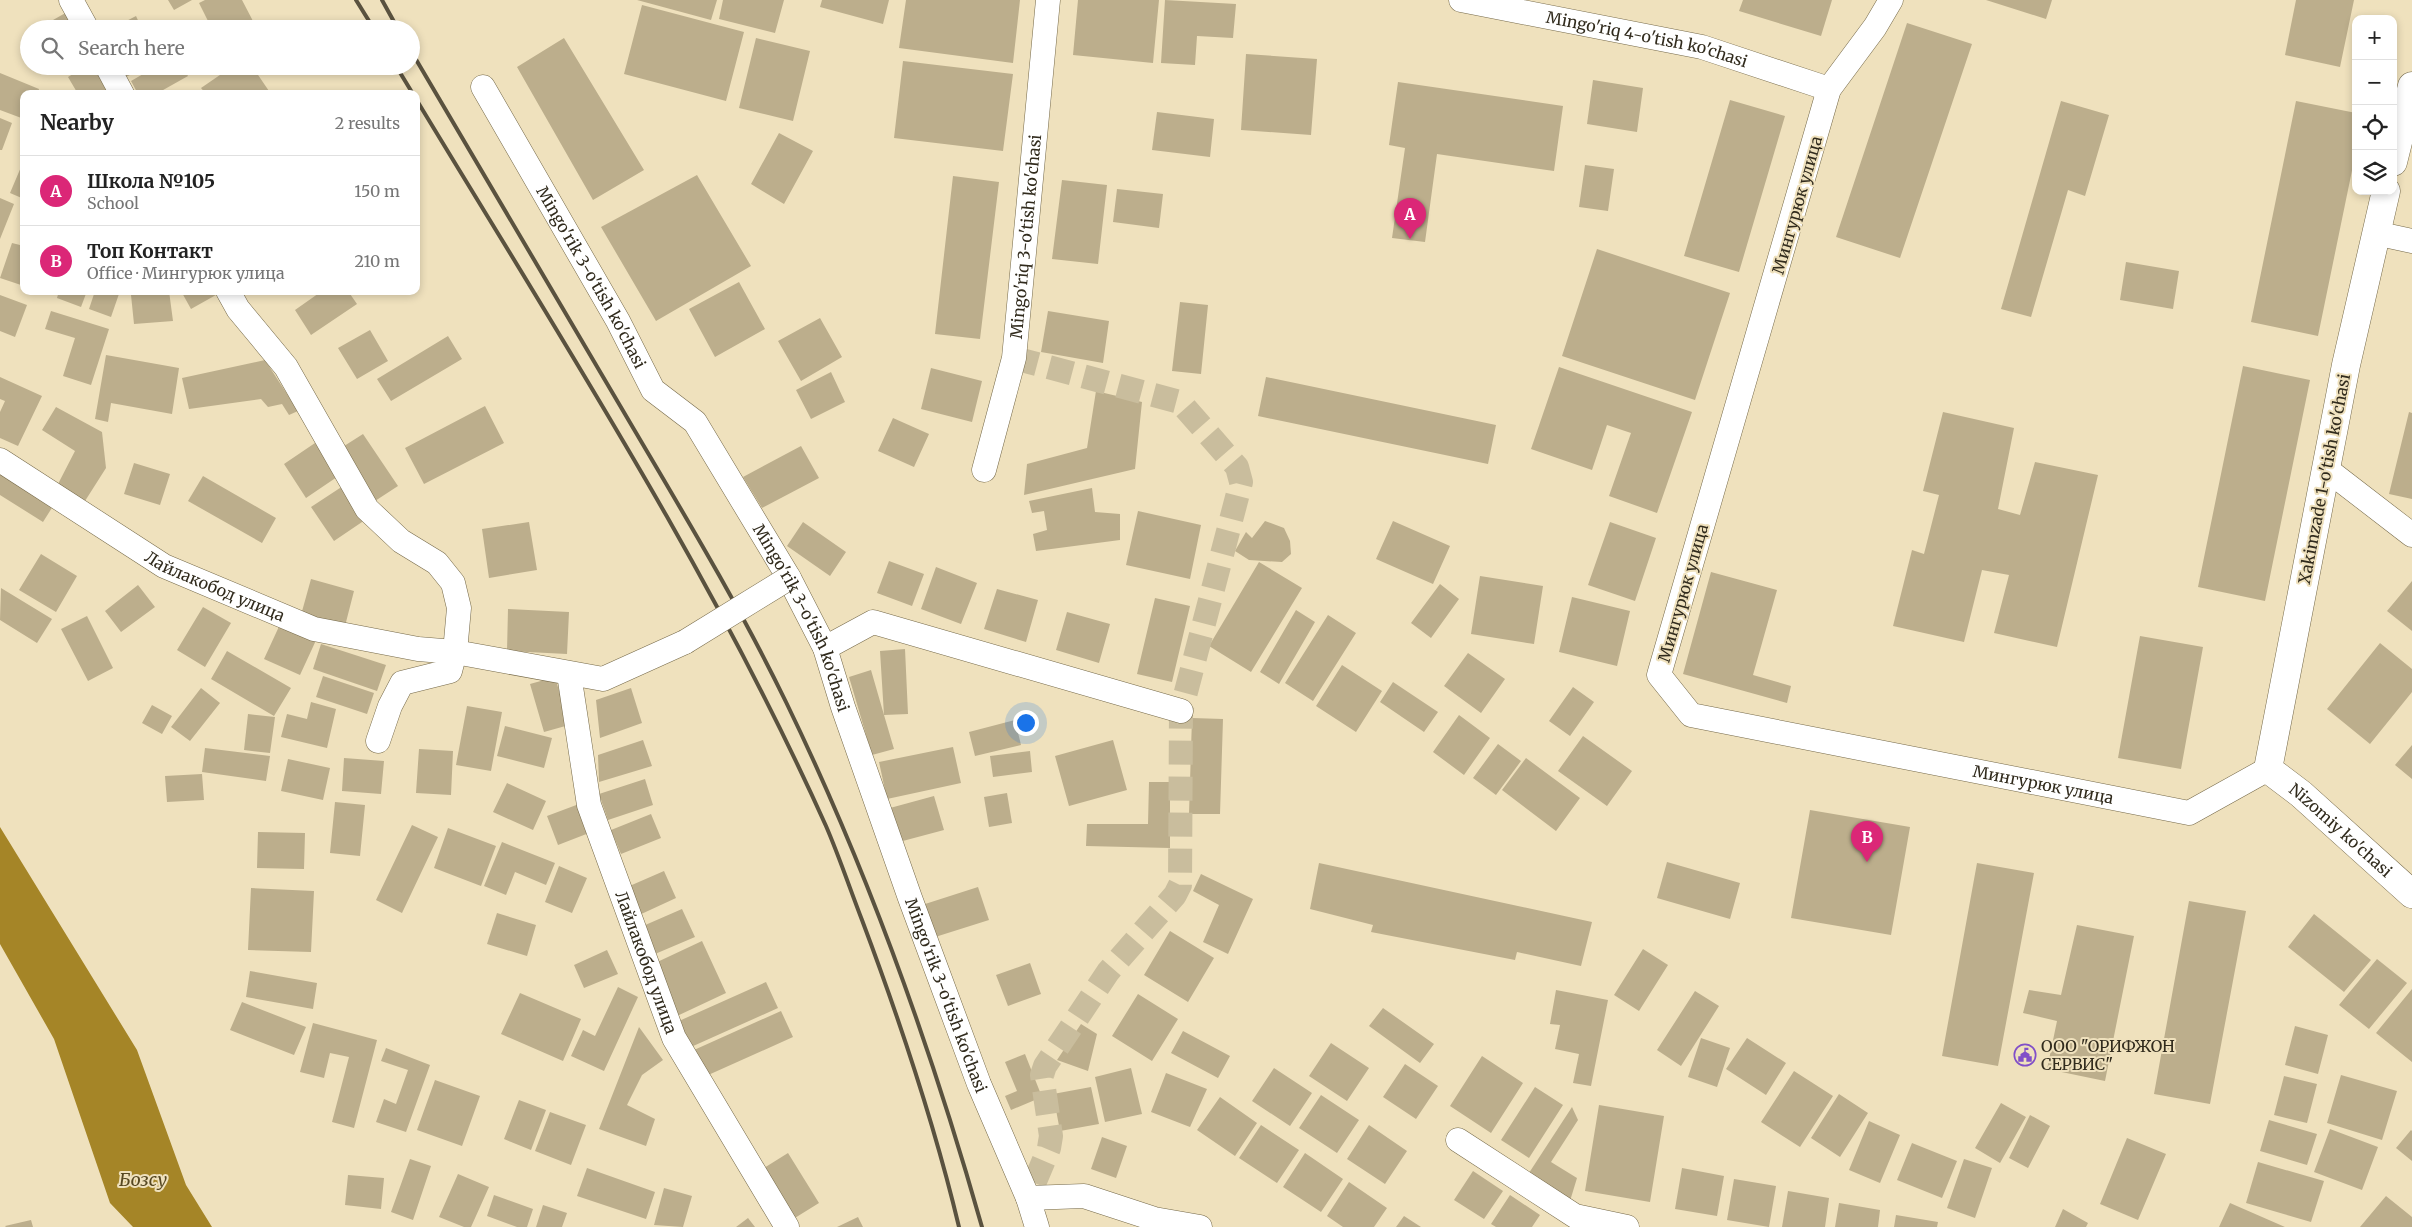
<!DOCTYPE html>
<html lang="en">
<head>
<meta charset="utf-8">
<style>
	body { margin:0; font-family:Merriweather,serif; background:#f2f2f2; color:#222 }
	.controls { position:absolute; right:15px; top:15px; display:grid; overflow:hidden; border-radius:10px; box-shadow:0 2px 8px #0003 }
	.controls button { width:45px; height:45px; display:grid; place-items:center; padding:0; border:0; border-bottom:1px solid #e0e0e0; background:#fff; color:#222; font:25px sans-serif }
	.you { position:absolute; left:1025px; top:722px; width:18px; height:18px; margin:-12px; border:4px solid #fff; border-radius:50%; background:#1a73e8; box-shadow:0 0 0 8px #1a73e833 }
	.badge { display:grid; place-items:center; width:32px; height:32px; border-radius:50%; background:#db2777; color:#fff; font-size:16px; font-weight:700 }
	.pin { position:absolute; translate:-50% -41px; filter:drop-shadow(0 1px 2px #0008) }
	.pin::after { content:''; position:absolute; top:26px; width:18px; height:15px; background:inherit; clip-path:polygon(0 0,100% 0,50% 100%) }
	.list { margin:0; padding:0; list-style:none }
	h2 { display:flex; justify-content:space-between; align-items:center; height:65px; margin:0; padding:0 20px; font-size:21px }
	h2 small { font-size:16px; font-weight:400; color:#767676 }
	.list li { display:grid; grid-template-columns:32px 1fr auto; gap:15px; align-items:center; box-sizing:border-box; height:70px; padding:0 20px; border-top:1px solid #e0e0e0 }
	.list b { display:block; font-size:19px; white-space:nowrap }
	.list p { margin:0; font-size:16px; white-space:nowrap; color:#767676 }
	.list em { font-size:16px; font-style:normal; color:#767676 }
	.icon { flex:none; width:28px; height:28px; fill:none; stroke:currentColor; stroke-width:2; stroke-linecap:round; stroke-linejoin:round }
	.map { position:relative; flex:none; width:2412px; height:1227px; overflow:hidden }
	.search { position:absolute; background:#fff; box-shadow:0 2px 8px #0003; left:20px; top:20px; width:400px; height:55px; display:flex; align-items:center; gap:12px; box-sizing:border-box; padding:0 18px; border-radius:28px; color:#767676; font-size:19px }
	.panel { position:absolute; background:#fff; box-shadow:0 2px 8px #0003; left:20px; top:90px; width:400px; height:205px; border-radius:10px }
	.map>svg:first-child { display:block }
	.water { fill:#a58527 }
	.building { fill:#bcae8c }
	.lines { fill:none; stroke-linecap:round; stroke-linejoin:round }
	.street-tunnel { stroke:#c9bd9d; stroke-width:24; stroke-dasharray:24 12; stroke-linecap:butt }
	.street-casing { stroke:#756949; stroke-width:25 }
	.secondary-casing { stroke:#756949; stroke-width:29 }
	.street { stroke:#fff; stroke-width:24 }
	.secondary { stroke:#fff; stroke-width:28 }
	.rail { stroke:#5a523f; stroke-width:4 }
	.street-bridge-casing { stroke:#756949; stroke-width:25; stroke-linecap:butt }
	.street-bridge { stroke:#fff; stroke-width:24 }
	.labels { text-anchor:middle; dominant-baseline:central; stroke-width:4; stroke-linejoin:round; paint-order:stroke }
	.street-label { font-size:16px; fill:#312b1d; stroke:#efe1bd }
	.poi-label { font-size:16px; fill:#312b1d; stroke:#efe1bd; text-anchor:start }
	.water-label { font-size:18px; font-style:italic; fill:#564822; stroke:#efe1bd }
</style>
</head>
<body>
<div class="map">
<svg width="2412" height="1227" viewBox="0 0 2412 1227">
	<rect width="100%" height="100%" fill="#efe1bd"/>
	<path class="water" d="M0,827l137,223 49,135 26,42h-79l-23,-24 -56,-164 -54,-95z"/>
	<path class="building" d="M168,0h24l-18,10z
		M205,0h37l12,23 -13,6h-29l-13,-26z
		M637,0h80l-6,20z
		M723,0h61l-9,33 -56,-14z
		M822,0h67l-6,24 -63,-17z
		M906,0h114l-7,63 -114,-15z
		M1078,0h81l-6,63 -80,-8z
		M1165,0l71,4 -3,34 -36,-2 -2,29 -34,-2z
		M1743,0h89l-11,36 -82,-25z
		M1986,0h66l-6,19z
		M2296,0h58l-14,67 -55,-12z
		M642,5l102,27 -18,69 -102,-27z
		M69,11l10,18h-42z
		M136,16l6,13h-31z
		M1907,23l65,21 -72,214 -64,-21z
		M564,38l80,132 -51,30 -76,-133z
		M756,38l54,13 -17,70 -54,-13z
		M1246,54l71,5 -6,76 -70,-5z
		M903,61l110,13 -10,77 -109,-13z
		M86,66h16l16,28h-40l-10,-17z
		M120,66h27l-21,11z
		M157,66h25l6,10 -32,18h-18l-7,-13z
		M233,66h19l19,28h-65l-5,-6z
		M0,73l39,16 -1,5h-14v25l-24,-9z
		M1593,80l50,8 -6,44 -50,-8z
		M1398,82l165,24 -9,65 -117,-17 -12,88 -33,-4 13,-90 -16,-3z
		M1730,100l55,16 -46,156 -55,-16z
		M2061,101l48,14 -24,81 -17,-6 -37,127 -30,-8z
		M2296,101l60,12v38l-38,185 -67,-14z
		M1157,112l57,7 -4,38 -58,-7z
		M0,118l12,5 -10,27h-2z
		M779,133l34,18 -29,53 -33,-20z
		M24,160v39l-14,-6z
		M1585,165l29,4 -6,42 -29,-4z
		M697,175l54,91 -95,55 -55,-94z
		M953,176l46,6 -19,157 -45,-5z
		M1062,180l45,5 -9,79 -46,-5z
		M1117,189l46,5 -4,34 -46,-6z
		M0,198l14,6 -14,35z
		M12,243l12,3v40l-24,-8z
		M1597,249l133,44 -35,107 -133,-44z
		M2126,262l53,9 -6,38 -53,-9z
		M739,282l26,47 -50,28 -26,-48z
		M59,291h28l-6,16 -24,-9z
		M95,291h25l-9,26 -22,-8z
		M160,291h9l4,30 -39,3 -3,-29z
		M181,291h42l-32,18z
		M322,291h26l9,13 -46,31 -16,-25z
		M0,295l27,10 -12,32 -15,-6z
		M1180,302l28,3 -7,69 -29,-3z
		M51,311l58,18 -18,56 -28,-9 12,-38 -30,-9z
		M1048,311l61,10 -6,42 -62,-11z
		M820,318l22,39 -41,24 -23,-40z
		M370,330l18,31 -31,18 -19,-31z
		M448,336l14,23 -71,42 -14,-22z
		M106,355l73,13 -7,46 -61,-11 -3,19 -13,-3z
		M265,360l33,51 -9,4 -7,-11 -14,3 -7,-8 -72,10 -7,-31z
		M2243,366l67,14 -45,221 -67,-14z
		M1559,367l133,45 -35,101 -48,-17 22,-63 -24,-8 -15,45 -61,-21z
		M931,368l51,13 -10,41 -51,-13z
		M831,372l14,30 -34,17 -15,-29z
		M0,377l42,19 -24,50 -18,-8v-26l5,-11 -5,-2z
		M1266,377l230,48 -8,39 -230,-48z
		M1096,391l46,11 -7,67 -111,26 3,-31 60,-16z
		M485,406l19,37 -80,41 -19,-36z
		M56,407l46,25 4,36 -21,33 -27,-17 17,-33 -33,-21z
		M1943,412l71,16 -16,81 22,6 15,-53 63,13 -41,172 -63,-14 15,-58 -27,-5 -18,72 -71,-16 19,-76 12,4 15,-59 -16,-4z
		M2409,412l3,1v86l-23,-5z
		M893,418l36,16 -15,33 -36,-16z
		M363,434l35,52 -23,15 -34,-53z
		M315,443l22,34 -31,21 -22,-34z
		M801,446l18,32 -57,30 -19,-31z
		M134,463l36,11 -10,31 -36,-11z
		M0,469l55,34 -12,19 -43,-27z
		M203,476l73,42 -14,25 -74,-42z
		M343,486l22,34 -31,21 -23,-34z
		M1092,488l3,24 25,2v26l-84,11 -3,-17 14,-4 -3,-19 -12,2 -3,-12z
		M1138,511l63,14 -11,54 -64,-14z
		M1265,521l19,7 6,13 1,13 -9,8 -33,-2 -14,-9 11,-19 6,6z
		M1393,521l57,25 -17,38 -57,-25z
		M529,522l8,48 -48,8 -7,-49z
		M803,522l43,30 -16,24 -43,-30z
		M1610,522l46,16 -21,63 -47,-16z
		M41,554l36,22 -21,36 -37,-22z
		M889,561l35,13 -12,32 -35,-13z
		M1259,562l43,26 -51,84 -42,-26z
		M936,567l41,16 -16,41 -40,-15z
		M1711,572l66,18 -24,85 38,11 -4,17 -104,-29z
		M1480,576l63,10 -9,58 -63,-10z
		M311,579l43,12 -9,35 -44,-11z
		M2412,581v50l-25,-20z
		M1440,584l19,15 -28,39 -20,-15z
		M138,585l17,22 -34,25 -16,-21z
		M1,588l51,31 -15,24 -37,-23z
		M997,589l41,11 -12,42 -42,-13z
		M1572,597l58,14 -13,55 -58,-14z
		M1155,598l35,8 -18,76 -35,-8z
		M203,607l28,16 -26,44 -28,-17z
		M508,609l61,3 -2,42 -60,-3z
		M1296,610l19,12 -36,62 -19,-12z
		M1067,612l43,12 -11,39 -43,-13z
		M1328,615l28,18 -43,68 -28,-18z
		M87,616l26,52 -25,13 -27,-52z
		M282,620l36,16 -18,39 -36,-16z
		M2140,636l63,11 -22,122 -63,-11z
		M2380,643l32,26v23l-42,52 -43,-35z
		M321,644l65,21 -9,26 -64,-22z
		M905,649l3,65 -24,1 10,34 -22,6 -23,-78 22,-7 13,45 -4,-64z
		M227,651l64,37 -17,28 -63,-37z
		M1468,653l37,26 -24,34 -37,-27z
		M1342,665l40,26 -26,41 -40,-26z
		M323,676l51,17 -7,21 -51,-17z
		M555,677l14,48 -25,7 -14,-48z
		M1393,682l45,30 -14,20 -44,-30z
		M1573,687l21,15 -24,34 -21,-15z
		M201,688l19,15 -30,38 -19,-14z
		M631,688l11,35 -42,15 -4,-38z
		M311,702l25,7 -9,39 -46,-11 6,-23 20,5z
		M152,705l20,11 -10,18 -20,-11z
		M467,706l35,6 -11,59 -35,-6z
		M248,714l27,3 -5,36 -26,-3z
		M1459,715l31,23 -26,37 -31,-23z
		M1192,718l31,1 -3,95h-31z
		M1015,720l6,25 -46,11 -6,-24z
		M505,726l47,12 -8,30 -47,-12z
		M1583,736l49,35 -25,35 -49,-35z
		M643,740l9,26 -53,16 -1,-27z
		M1113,740l14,50 -58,16 -14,-50z
		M1498,744l23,17 -25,34 -23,-17z
		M2412,745v34l-17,-14z
		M953,747l8,36 -74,16 -8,-37z
		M205,748l65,8 -4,25 -64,-9z
		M419,749l34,2 -2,44 -35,-2z
		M1030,751l2,21 -39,5 -3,-21z
		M344,758l40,3 -3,33 -39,-3z
		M1526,758l54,40 -24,33 -54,-41z
		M288,759l42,9 -7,32 -42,-9z
		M202,774l2,26 -37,2 -2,-26z
		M645,779l8,26 -45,15 -9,-26z
		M1149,782h21v66l-84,-2 1,-22h61z
		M507,783l39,18 -13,29 -40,-18z
		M1007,793l5,30 -23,4 -5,-30z
		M934,796l10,34 -45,12 -9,-34z
		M335,802l30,3 -5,51 -30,-3z
		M579,804l10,29 -31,12 -11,-29z
		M1810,810l100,17 -19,108 -100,-17z
		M651,814l10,24 -40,16 -10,-24z
		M412,825l26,12 -36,76 -26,-13z
		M448,828l48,18 -15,40 -47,-18z
		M258,832l47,1 -1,36 -47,-1z
		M502,842l53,21 -9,22 -31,-13 -9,23 -22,-9z
		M1667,862l73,21 -10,36 -73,-21z
		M1319,863l273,59 -11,44 -64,-14 -2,8 -144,-28 2,-7 -63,-16z
		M1977,863l57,10 -36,193 -56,-10z
		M559,866l28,12 -15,35 -27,-11z
		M664,871l12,27 -39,18 -12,-28z
		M1201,874l52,25 -25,55 -25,-12 16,-37 -26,-14z
		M978,887l11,33 -57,18 -10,-33z
		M251,888l63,3 -3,61 -63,-2z
		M2189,901l57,10 -36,193 -56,-10z
		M682,909l13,28 -40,17 -12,-28z
		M497,913l39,12 -9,31 -40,-12z
		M2314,914l57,46 -27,32 -56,-45z
		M2077,925l57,11 -29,145 -58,-12 10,-48 -34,-8 6,-23 32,5z
		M1170,931l44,27 -26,44 -44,-27z
		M702,941l24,52 -49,23 -24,-52z
		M1643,949l25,16 -29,46 -25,-16z
		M607,950l11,24 -34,14 -10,-23z
		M2377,959l30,24 -38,46 -30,-24z
		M1030,963l11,31 -33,12 -12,-31z
		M250,971l67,12 -4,26 -67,-12z
		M766,982l12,26 -87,39 -12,-26z
		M618,987l20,10 -34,74 -33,-15 12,-26 12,6z
		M2412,989v73l-36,-29z
		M1556,990l52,10 -17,86 -18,-3 6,-29 -24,-5 5,-24 -10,-1z
		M1695,991l24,15 -38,60 -24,-16z
		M520,993l61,26 -18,42 -62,-27z
		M1138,994l40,25 -26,42 -40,-25z
		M242,1002l64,25 -12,28 -64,-25z
		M1383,1008l51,36 -14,19 -51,-37z
		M781,1011l12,26 -87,39 -12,-26z
		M313,1023l64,17 -23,88 -22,-6 17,-65 -19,-4 -6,25 -24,-6z
		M1081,1024l16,10 -9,37 -31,-11z
		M2295,1026l33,9 -10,39 -33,-9z
		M639,1027l24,33 -21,15 -15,30 28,14 -9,27 -47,-17z
		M1183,1031l47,25 -12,22 -47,-25z
		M1701,1038l29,10 -13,39 -29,-10z
		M1747,1038l39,25 -20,32 -40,-26z
		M1331,1043l38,25 -22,33 -38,-25z
		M386,1048l44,17 -24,67 -30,-10 8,-23 12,5 12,-34 -27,-9z
		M1025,1054l17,43 -31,13 -6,-14 12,-5 -12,-29z
		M1482,1056l41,27 -32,50 -41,-27z
		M1405,1064l33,22 -22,33 -33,-22z
		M1131,1068l11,46 -37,8 -10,-45z
		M1274,1068l38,25 -22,33 -38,-25z
		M1794,1071l39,25 -33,51 -39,-25z
		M1166,1073l41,16 -17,38 -39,-15z
		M2341,1075l56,16 -15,49 -55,-17z
		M2284,1076l33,8 -10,39 -33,-8z
		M435,1080l45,16 -18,50 -45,-16z
		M1091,1087l8,37 -39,7 -7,-37z
		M1535,1087l28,18 -34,53 -28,-18z
		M1839,1094l29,19 -28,44 -29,-19z
		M1321,1095l38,25 -22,33 -38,-25z
		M1220,1097l37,26 -22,33 -38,-26z
		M519,1100l27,10 -15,40 -27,-11z
		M2001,1103l25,14 -26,46 -25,-15z
		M1599,1105l65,11 -14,86 -65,-11z
		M1572,1107l6,13 -27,42 26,16 -7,23 -43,-25z
		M550,1112l36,13 -15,40 -36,-14z
		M2030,1115l20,11 -22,42 -19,-10z
		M2269,1120l48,14 -10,31 -47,-14z
		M1869,1121l31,14 -20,48 -31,-13z
		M1261,1125l38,25 -22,33 -38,-25z
		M1369,1125l38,26 -22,33 -38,-25z
		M2330,1129l48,18 -16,43 -48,-18z
		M2411,1130l1,1v30l-16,-13z
		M1102,1137l25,9 -11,32 -25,-9z
		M2127,1138l39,16 -28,66 -38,-16z
		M1912,1143l45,18 -15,37 -45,-18z
		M788,1153l31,50 -29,18 -31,-50z
		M1305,1153l38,26 -22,33 -38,-25z
		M410,1159l21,7 -18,54 -22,-8z
		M1964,1159l28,9 -17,50 -28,-10z
		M2258,1162l66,19 -13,41 -65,-19z
		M587,1168l68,24 -9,27 -69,-23z
		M1682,1168l42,8 -7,40 -42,-7z
		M1473,1171l30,20 -19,28 -30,-19z
		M458,1174l31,13 -18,40h-7l-25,-10z
		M348,1175l36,3 -3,31 -36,-4z
		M1734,1179l42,7 -7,41 -42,-7z
		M1349,1182l38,26 -13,19h-31l-16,-11z
		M664,1188l28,8 -9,31 -29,-2z
		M1788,1191l41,7 -4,29h-43z
		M494,1195l39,14 -6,18h-10l-30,-11z
		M1510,1195l30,20 -8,12h-36l-5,-3z
		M2386,1196l26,21v10h-52z
		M1839,1203l41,7 -2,17h-43z
		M2230,1203l55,24h-66z
		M543,1205l24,8 -5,14h-26z
		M2063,1209l25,14 -2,4h-31z
		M1896,1215l42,7 -1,5h-43z
		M1404,1216l17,11h-25z
		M858,1217l5,10h-26z
		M748,1218l7,9h-19z
		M31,1220l2,7h-27l-1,-1z"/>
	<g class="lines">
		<path class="street-tunnel" d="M1014,358l166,44 57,65 4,15 -60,229 -1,174 -5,10 -67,77 -63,94 -3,9 9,61 -2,12 -21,50"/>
		<g class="street-casing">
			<g id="street">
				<path d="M71,0l16,29"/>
				<path id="s1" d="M1461,0l241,47 127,42"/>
				<path id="s2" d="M1891,0l-16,27 -46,62 -170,586 32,40 498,98 79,-44"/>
				<path d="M107,66l15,28"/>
				<path id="s3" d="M483,87l135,234 35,69 42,32 94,156 36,70 18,59 67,191 69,186 49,114"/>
				<path d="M2375,233l37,8"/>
				<path d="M228,291l10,18 48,58 81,142 34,32 36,22 16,20 6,25 -4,44 -5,19 -48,12 -12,23 -12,35"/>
				<path id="s4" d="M0,460l164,106 150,63 104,20 37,3 148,27 82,-37"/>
				<path d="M2325,468l87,67"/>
				<path id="s5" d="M984,470l30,-112 34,-358"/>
				<path d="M825,648l48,-26 308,89"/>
				<path id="s6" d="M569,674l20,131 85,233 113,189"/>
				<path d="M1458,1140l117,76 52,11"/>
				<path d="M1037,1227l-9,-29 56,-2 70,23 46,8"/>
			</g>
		</g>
		<g class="secondary-casing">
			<g id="secondary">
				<path d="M2393,162l19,-76"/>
				<path id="s7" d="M2386,191l-40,174 -78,404 33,25 111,100"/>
			</g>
		</g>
		<use href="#street" class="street"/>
		<use href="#secondary" class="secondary"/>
		<path class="rail" d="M356,0l18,29
			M382,0l16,29
			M411,51c70,119 141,238 211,358 57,97 115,192 164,293 82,169 145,345 196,525
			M396,66l17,28
			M416,99c144,238 296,473 410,727 13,30 24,63 36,94 38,101 72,202 97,307"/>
		<g class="street-bridge-casing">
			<path id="street-bridge" d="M685,642l104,-64"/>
		</g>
		<use href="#street-bridge" class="street-bridge"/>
	</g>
	<defs>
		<g id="civic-ring" transform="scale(1.125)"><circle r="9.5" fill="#efe1bd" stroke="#814fc8" stroke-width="1.5"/><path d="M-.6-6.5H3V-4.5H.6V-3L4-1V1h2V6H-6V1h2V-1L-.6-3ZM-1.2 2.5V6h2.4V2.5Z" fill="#814fc8"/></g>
	</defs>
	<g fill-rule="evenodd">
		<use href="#civic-ring" x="2025" y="1055"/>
	</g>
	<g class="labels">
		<g class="street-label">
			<text stroke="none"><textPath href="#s1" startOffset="190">Mingo'riq 4-o'tish ko'chasi</textPath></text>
			<text transform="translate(1797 205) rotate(-74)">Мингурюк улица</text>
			<text stroke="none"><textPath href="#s5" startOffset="238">Mingo'riq 3-o'tish ko'chasi</textPath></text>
			<text stroke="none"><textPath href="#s3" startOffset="219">Mingo'rik 3-o'tish ko'chasi</textPath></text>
			<text transform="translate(2324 479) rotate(-79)">Xakimzade 1-o'tish ko'chasi</text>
			<text stroke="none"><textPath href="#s4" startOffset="250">Лайлакобод улица</textPath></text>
			<text transform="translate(1683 593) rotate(-74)">Мингурюк улица</text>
			<text stroke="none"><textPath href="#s3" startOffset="624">Mingo'rik 3-o'tish ko'chasi</textPath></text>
			<text stroke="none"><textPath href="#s2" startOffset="1129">Мингурюк улица</textPath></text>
			<text stroke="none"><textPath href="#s7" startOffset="685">Nizomiy ko'chasi</textPath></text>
			<text stroke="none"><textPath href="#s6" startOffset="300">Лайлакобод улица</textPath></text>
			<text stroke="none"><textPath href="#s3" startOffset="1029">Mingo'rik 3-o'tish ko'chasi</textPath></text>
		</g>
		<g class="poi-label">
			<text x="2041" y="1046">ООО "ОРИФЖОН<tspan x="2041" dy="18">СЕРВИС"</tspan></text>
		</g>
		<g class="water-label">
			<text x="143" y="1179">Бозсу</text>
		</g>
	</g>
</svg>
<div class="controls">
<button>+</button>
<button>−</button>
<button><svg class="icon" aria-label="locate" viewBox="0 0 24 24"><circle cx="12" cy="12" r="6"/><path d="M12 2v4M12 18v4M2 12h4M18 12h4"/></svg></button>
<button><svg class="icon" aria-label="layers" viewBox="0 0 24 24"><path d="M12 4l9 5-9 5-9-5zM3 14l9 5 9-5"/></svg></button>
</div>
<div class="you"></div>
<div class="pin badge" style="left:1410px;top:239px">A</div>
<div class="pin badge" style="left:1867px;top:862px">B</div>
<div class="search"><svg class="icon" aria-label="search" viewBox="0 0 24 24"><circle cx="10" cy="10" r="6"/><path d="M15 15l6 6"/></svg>Search here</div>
<section class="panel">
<h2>Nearby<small>2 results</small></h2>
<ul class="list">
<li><span class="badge">A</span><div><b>Школа №105</b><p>School</p></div><em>150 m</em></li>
<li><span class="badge">B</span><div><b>Топ Контакт</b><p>Office · Мингурюк улица</p></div><em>210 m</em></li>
</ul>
</section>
</div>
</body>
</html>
